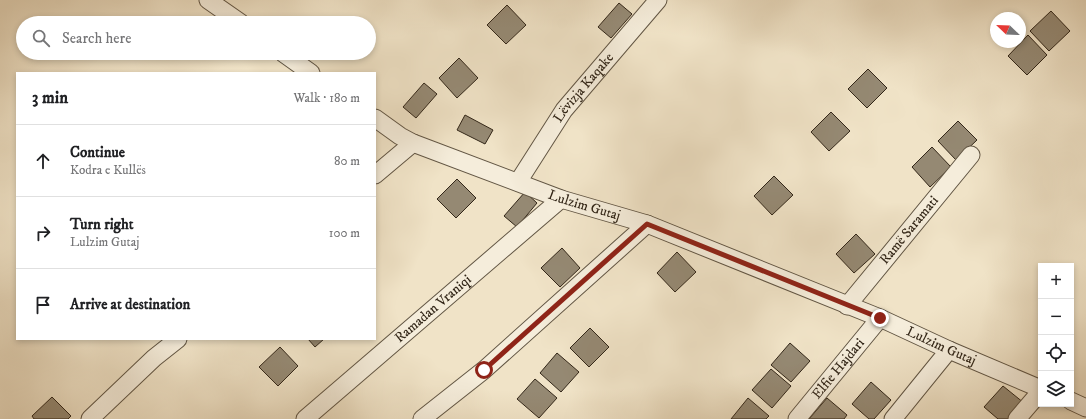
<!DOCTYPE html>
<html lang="en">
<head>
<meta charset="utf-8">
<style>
	body { margin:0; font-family:"IM FELL DW Pica",serif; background:#f6f6f6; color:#202124 }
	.controls { position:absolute; right:12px; bottom:12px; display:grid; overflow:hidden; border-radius:0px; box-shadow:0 2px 6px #0003 }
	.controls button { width:36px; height:36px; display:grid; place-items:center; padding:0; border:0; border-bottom:1px solid #e0e0e0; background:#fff; color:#202124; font:20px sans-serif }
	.compass { position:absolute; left:990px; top:12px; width:36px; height:36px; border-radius:50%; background:#fff; box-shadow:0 2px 6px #0003; rotate:293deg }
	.stop { position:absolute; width:12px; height:12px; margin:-9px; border:3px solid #8f2418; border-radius:50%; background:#fff }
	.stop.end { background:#8f2418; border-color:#fff; box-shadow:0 1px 4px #0008 }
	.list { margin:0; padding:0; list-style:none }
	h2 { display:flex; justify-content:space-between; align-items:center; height:52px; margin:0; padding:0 16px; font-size:17px }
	h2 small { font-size:13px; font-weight:400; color:#757577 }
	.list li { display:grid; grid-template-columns:26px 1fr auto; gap:12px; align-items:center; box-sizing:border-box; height:72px; padding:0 16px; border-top:1px solid #e0e0e0 }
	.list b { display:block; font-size:15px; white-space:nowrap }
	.list p { margin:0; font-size:13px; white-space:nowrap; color:#757577 }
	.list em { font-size:13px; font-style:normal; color:#757577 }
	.icon { flex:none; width:22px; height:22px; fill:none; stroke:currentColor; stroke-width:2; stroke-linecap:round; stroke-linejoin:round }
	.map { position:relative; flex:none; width:1086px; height:419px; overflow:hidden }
	.search { position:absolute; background:#fff; box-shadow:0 2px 6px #0003; left:16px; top:16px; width:360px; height:44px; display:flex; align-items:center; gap:10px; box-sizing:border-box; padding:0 14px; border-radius:22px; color:#757577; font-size:15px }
	.panel { position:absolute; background:#fff; box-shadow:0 2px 6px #0003; left:16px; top:72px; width:360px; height:268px; border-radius:0px }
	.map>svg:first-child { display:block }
	.building { fill:#958973; stroke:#332719 }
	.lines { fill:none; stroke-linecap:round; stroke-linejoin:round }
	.minor-casing { stroke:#625644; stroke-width:19 }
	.minor { stroke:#f5eddb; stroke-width:17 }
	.route { stroke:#8f2418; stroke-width:5 }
	.labels { text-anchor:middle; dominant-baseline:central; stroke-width:3.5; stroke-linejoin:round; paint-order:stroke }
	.street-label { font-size:14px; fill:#332719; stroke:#f5eddb }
</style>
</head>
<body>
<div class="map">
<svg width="1086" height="419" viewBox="0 0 1086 419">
	<rect width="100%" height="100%" fill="#f0e3c7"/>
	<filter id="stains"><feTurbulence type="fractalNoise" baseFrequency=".005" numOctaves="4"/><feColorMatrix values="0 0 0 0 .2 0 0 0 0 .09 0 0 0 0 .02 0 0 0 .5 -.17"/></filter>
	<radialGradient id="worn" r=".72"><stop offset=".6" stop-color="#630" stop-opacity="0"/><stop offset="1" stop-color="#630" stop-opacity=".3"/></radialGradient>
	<path class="building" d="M619,3l13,11 -21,24 -13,-11z
		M507,5l19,20 -20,19 -19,-19z
		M1051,11l19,20 -21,20 -19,-20z
		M1028,35l19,20 -20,20 -19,-19z
		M459,58l19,20 -21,20 -18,-20z
		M868,69l19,19 -20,20 -19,-19z
		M424,83l13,11 -21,24 -13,-11z
		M831,112l19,19 -21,20 -18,-19z
		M465,115l28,15 -8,14 -28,-14z
		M958,121l19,19 -21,20 -18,-19z
		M932,147l19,20 -21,20 -18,-20z
		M774,176l19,19 -21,20 -18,-19z
		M457,179l19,19 -20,20 -19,-19z
		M525,192l12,11 -20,24 -13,-11z
		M856,234l19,20 -21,19 -18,-19z
		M562,248l18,20 -20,19 -19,-19z
		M677,252l19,20 -21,20 -18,-19z
		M590,328l19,19 -20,20 -19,-19z
		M308,339h16l-9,8z
		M790,343l20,18 -19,21 -20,-17z
		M280,347l18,19 -20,20 -19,-19z
		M557,353l22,19 -18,20 -21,-19z
		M771,369l20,17 -19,22 -20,-18z
		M535,379l22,19 -18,20 -22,-19z
		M871,382l20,18 -17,19h-5l-17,-15z
		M1003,386l21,17 -14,16h-12l-14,-12z
		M52,397l19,19 -3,3h-34l-2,-3z
		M748,398l21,18 -3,3h-35z
		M827,398l20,17 -3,4h-35z"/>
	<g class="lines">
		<g class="minor-casing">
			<g id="minor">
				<path d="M208,0l33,23"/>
				<path d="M283,53l28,20"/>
				<path id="s1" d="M375,118l25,18 13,7 148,56 86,25 233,94 69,32 92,39"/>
				<path d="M375,175l38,-32"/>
				<path id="s2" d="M518,182l46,-72 94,-110"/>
				<path id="s3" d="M847,306l124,-151"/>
				<path d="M1071,401l15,7"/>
				<path d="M90,419l64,-61 24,-19"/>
				<path id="s4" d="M305,419l256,-220"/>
				<path d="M422,419l62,-49 163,-146"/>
				<path id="s5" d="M797,419l83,-101"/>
				<path d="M893,419l56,-69"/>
				<path d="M1017,419l24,-28"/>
			</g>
		</g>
		<use href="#minor" class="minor"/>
	</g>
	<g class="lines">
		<path class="route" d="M484,370l163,-146 233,94"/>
	</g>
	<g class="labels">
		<g class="street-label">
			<text stroke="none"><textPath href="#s2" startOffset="115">Lëvizja Kaqake</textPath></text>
			<text stroke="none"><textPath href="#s1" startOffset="228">Lulzim Gutaj</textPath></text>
			<text stroke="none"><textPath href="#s3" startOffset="98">Ramë Saramati</textPath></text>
			<text stroke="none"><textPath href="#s4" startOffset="169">Ramadan Vraniqi</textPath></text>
			<text stroke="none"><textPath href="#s1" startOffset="612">Lulzim Gutaj</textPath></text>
			<text stroke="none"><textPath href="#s5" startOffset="65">Elfie Hajdari</textPath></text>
		</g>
	</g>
	<rect width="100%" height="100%" filter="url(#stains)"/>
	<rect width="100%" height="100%" fill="url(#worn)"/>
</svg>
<div class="controls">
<button>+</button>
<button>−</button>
<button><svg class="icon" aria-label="locate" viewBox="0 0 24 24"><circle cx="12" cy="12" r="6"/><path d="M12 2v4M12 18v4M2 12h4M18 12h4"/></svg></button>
<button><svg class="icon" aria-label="layers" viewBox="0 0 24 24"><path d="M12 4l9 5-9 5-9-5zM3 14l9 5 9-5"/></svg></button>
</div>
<svg class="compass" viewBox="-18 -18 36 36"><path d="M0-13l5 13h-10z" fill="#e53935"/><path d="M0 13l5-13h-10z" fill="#757577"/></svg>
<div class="stop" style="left:484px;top:370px"></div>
<div class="stop end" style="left:880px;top:318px"></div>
<div class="search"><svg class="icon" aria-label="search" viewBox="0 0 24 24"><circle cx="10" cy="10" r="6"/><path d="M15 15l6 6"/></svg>Search here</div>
<section class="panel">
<h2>3 min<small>Walk · 180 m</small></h2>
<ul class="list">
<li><svg class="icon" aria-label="ahead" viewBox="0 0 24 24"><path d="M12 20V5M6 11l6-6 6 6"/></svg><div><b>Continue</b><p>Kodra e Kullës</p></div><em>80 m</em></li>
<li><svg class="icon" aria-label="right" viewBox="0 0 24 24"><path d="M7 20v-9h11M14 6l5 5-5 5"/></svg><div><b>Turn right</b><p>Lulzim Gutaj</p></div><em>100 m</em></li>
<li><svg class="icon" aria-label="arrive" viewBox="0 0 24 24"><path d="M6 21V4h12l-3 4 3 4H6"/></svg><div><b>Arrive at destination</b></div></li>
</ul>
</section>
</div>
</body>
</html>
